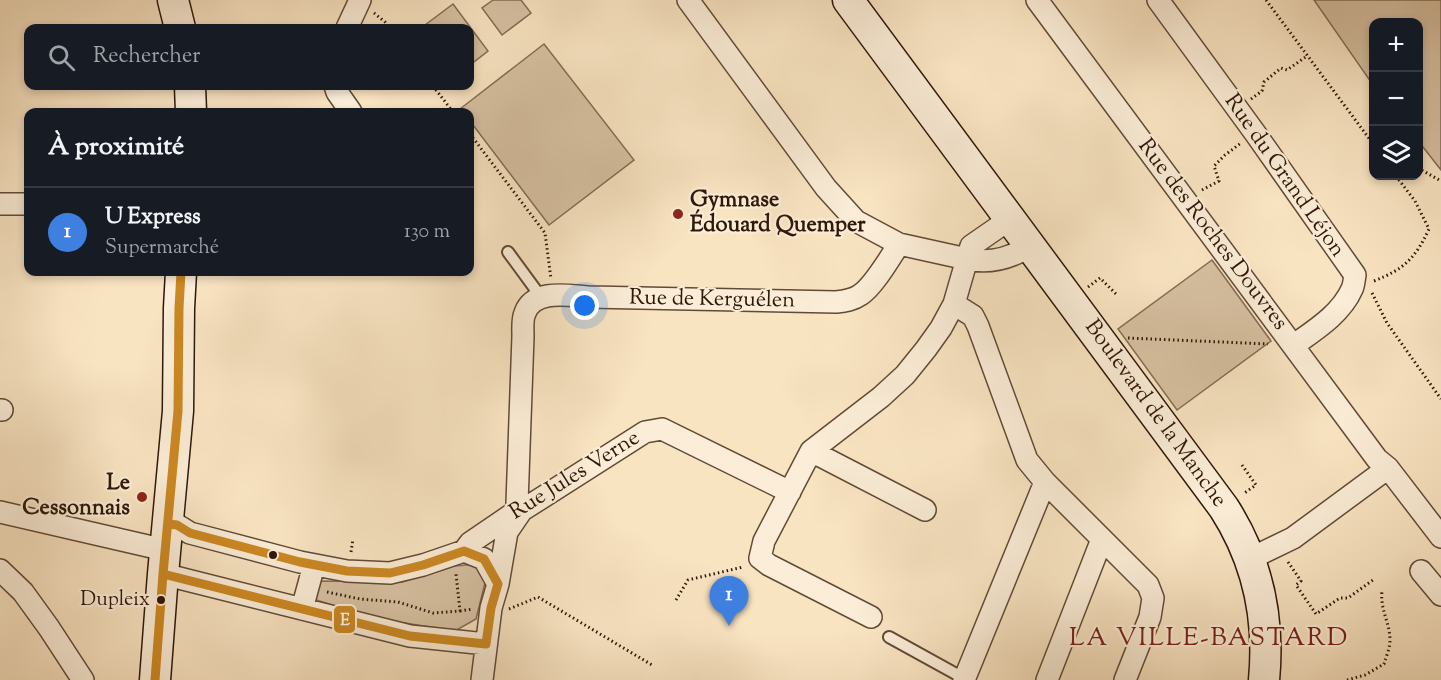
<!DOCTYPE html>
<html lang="fr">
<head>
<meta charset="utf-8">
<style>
	body { margin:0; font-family:"Sorts Mill Goudy",serif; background:#242831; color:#f1f3f6 }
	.controls { position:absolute; right:18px; top:18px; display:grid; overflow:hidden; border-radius:12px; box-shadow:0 3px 9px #0003 }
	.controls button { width:54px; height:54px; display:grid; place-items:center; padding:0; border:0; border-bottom:2px solid #363941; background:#171b24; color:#f1f3f6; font:30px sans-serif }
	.you { position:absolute; left:585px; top:306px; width:21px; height:21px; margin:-15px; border:4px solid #fff; border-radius:50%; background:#1a73e8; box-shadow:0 0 0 9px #1a73e833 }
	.badge { display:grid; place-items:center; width:39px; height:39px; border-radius:50%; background:#1a73e8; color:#fff; font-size:20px; font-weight:700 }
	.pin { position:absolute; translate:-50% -50px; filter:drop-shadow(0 2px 3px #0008) }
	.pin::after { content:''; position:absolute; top:32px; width:21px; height:18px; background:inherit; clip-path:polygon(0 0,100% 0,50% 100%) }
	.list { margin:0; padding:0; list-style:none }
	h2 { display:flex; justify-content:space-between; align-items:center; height:78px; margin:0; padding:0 24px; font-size:26px }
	h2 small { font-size:20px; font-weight:400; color:#9ea1a6 }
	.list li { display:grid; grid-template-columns:39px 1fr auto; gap:18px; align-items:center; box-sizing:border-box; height:90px; padding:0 24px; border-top:2px solid #363941 }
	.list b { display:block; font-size:22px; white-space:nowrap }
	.list p { margin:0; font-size:20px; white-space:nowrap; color:#9ea1a6 }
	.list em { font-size:20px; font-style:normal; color:#9ea1a6 }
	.icon { flex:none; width:33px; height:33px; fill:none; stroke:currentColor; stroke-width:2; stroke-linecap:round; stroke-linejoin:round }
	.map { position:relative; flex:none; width:1441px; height:680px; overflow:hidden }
	.search { position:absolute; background:#171b24; box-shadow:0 3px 9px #0003; left:24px; top:24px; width:450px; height:66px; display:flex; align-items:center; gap:15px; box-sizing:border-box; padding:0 21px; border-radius:12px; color:#9ea1a6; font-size:22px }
	.panel { position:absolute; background:#171b24; box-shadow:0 3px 9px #0003; left:24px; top:108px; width:450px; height:168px; border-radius:12px }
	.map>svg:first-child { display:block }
	.green { fill:#d7c1a2; stroke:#836c55; stroke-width:1.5 }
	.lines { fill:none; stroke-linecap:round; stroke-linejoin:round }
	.lane-casing { stroke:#624a36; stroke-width:14 }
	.street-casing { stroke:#624a36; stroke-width:24 }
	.secondary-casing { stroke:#2f1708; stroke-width:33 }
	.path { stroke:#2f1708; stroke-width:3; stroke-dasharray:1.5 3; stroke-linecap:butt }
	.lane { stroke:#fbedd7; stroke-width:10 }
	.street { stroke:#fbedd7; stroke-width:21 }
	.secondary { stroke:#fbedd7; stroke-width:30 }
	.bus-1-casing { stroke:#fbedd7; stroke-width:14 }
	.bus-1 { stroke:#c82; stroke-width:9 }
	.poi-dot { fill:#8f2418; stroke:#fbedd7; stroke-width:2 }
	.bus-dot { fill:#2f1708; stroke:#fbedd7; stroke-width:2 }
	.labels { text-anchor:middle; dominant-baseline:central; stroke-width:4.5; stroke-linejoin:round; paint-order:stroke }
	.bus-label { font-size:20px; fill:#2f1708; stroke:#fbedd7; text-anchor:end }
	.street-label { font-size:22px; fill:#2f1708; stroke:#fbedd7 }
	.poi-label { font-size:22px; font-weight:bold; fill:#2f1708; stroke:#fbedd7; text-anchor:start }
	.quarter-label { font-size:26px; letter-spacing:1.5px; fill:#7a1f14; stroke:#fbedd7 }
	.line-badge { stroke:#fbedd7; stroke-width:2 }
	.badge-label { font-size:16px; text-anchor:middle; font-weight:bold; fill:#fff }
</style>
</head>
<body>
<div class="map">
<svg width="1441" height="680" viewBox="0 0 1441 680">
	<rect width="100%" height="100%" fill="#f9e4c2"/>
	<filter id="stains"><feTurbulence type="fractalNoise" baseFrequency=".00333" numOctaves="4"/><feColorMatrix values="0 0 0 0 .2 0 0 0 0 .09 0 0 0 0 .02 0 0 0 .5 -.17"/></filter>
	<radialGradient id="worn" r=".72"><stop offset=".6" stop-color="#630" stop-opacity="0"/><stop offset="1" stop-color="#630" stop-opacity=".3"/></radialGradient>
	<path class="green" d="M493,0h28l10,13 -29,22 -20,-27z
		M1314,0h127v170l-22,-28 -1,-120h-44l-1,63z
		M453,4l35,47 -18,14v-37h-42l-3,-3z
		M544,44l90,116 -85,65 -79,-104v-9h-7l-3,-3z
		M1212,260l59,81 -94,69 -59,-81z
		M476,564l10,15 -10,40 -21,12 -82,-13 -60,-19 6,-18 83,1 53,-16z"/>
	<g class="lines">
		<g class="lane-casing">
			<path id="lane" d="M508,252l33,45
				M889,637l76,42"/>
		</g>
		<g class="street-casing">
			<path id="street" d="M688,0l138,188 30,33 43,23 68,15 -13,45 -13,24 -15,21 -21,26 -24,22 -70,54 -47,90 -4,17 9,7 102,52
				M1037,0l340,459 11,9 53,69
				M1158,0l97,133 100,142c-1,5 -1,10 -3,14 -11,25 -37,41 -58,56
				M347,28l13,-28
				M335,86l2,6 14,20
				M0,204h28
				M1010,219l-39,27 -4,13c22,5 44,-1 63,-13
				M954,304l19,12 5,10 49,134 18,22 103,103 5,13 -3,19 -25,63
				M0,410h2
				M811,451l114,59
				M521,511l-4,-8 6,-167c0,-7 -1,-17 2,-23 9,-25 45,-17 64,-16l247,5c9,-1 17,-2 24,-7 13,-8 30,-37 39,-51
				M0,512l165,38
				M168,524l9,1 13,8 110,29 47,9 43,2 33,-8 41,-14 20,8 14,25
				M464,551l6,-8 41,-28 10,-4 124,-79 17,-3 128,63
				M1250,557l12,-4 31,-15 95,-70
				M0,570l23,22 26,36 34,52
				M1421,571l20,24
				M163,574l247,62 76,8
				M302,609l12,-44
				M482,680l9,-72 7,-24 9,-52 13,-19
				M964,680l81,-198
				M1047,680l55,-141"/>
		</g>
		<g class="secondary-casing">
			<path id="secondary" d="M173,0l7,28
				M848,0l376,508c34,53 46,110 40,172
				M190,86l1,26
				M155,680l8,-106 15,-163 1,-103 2,-36"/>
		</g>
		<path class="path" d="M1266,0l108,145
			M374,13l11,9 5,6
			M433,86l20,26
			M1251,99l11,-8 2,-9 17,-14 6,2 20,-14
			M470,134l75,99 6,46
			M1418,168l23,13
			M1202,190l17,-9 -5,-15 11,-11 16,-12
			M1374,281c30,-12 41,-22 55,-52l-14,-28 -19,-25
			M1088,287l12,-9 18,18
			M1372,293l15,30 54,76
			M1128,338l140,6
			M1242,465l14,20 -13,9
			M351,552l2,-13
			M1288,562l13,19 -5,4 20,29 24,-16h8l25,-18
			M327,592l33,7 38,3 35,11 27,-2 -4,-37
			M676,600l12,-20 55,-13
			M509,609l29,-12 114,68
			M460,611l13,-2
			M1347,680l18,-5 19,-11c2,-7 6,-16 6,-24 0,-17 -10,-30 -8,-49"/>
		<use href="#lane" class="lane"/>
		<use href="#street" class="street"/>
		<use href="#secondary" class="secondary"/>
		<g class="bus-1-casing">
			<path id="bus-1" d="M163,574l247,62 76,8 5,-36 7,-24 -14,-25 -20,-8 -41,14 -33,8 -43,-2 -47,-9 -110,-29 -13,-8 -9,-1
				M155,680l8,-106 15,-163 1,-103 2,-36"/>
		</g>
		<use href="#bus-1" class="bus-1"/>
	</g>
	<g class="poi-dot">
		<circle cx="678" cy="214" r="6"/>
		<circle cx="142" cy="497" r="6"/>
	</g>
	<g class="bus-dot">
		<circle cx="273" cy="555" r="5"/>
		<circle cx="161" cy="600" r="5"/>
	</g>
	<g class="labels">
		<g class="bus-label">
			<text x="150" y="600">Dupleix</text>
		</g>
		<g class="street-label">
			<text transform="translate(1284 176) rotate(55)">Rue du Grand Léjon</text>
			<text transform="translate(1212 235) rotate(53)">Rue des Roches Douvres</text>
			<text transform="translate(712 300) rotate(1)">Rue de Kerguélen</text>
			<text transform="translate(1155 414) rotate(54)">Boulevard de la Manche</text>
			<text transform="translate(575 476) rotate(-32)">Rue Jules Verne</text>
		</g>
		<g class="poi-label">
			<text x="690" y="201">Gymnase<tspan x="690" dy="25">Édouard Quemper</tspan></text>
			<text x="130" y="484" text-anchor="end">Le<tspan x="130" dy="25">Cessonnais</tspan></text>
		</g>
		<g class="quarter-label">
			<text x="1209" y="638">LA VILLE-BASTARD</text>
		</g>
	</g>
	<rect class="line-badge" x="333" y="605" width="23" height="29" rx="6" fill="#c82"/>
	<g class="badge-label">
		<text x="345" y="625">E</text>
	</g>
	<rect width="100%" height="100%" filter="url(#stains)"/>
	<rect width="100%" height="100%" fill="url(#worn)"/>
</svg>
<div class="controls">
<button>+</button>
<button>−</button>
<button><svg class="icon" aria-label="layers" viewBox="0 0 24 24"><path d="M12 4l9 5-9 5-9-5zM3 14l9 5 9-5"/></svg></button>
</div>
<div class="you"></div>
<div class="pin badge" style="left:729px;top:626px;background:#3f7fe0">1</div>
<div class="search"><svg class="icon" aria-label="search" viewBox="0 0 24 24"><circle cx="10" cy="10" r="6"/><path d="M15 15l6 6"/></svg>Rechercher</div>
<section class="panel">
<h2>À proximité<small></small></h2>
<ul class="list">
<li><span class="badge" style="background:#3f7fe0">1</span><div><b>U Express</b><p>Supermarché</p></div><em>130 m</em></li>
</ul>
</section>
</div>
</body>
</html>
